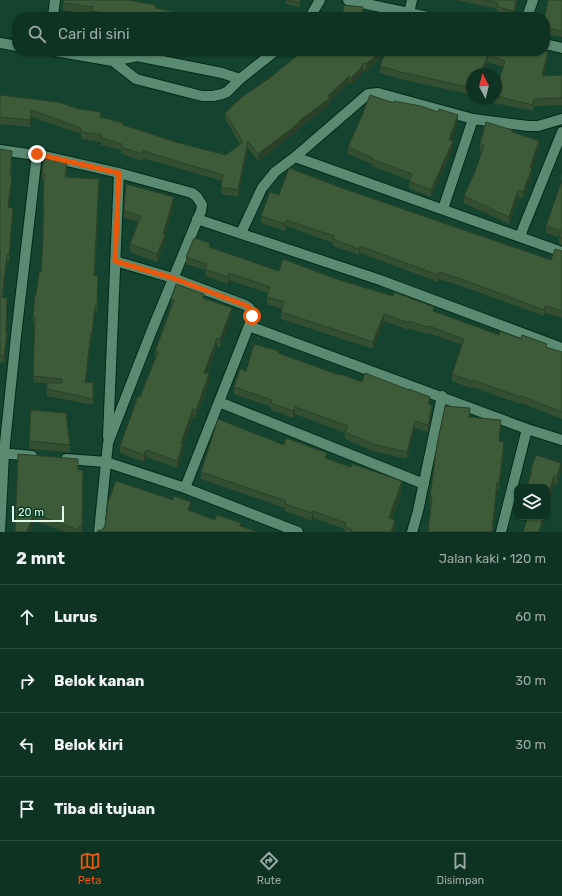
<!DOCTYPE html>
<html lang="id">
<head>
<meta charset="utf-8">
<style>
	body { margin:0; font-family:Rubik,sans-serif; background:#183b2b; color:#f1f3f6 }
	.controls { position:absolute; right:12px; bottom:12px; display:grid; overflow:hidden; border-radius:8px; box-shadow:0 1px 3px #0004 }
	.controls button { width:36px; height:36px; display:grid; place-items:center; padding:0; border:0; border-bottom:1px solid #2f4e41; background:#0f3323; color:#f1f3f6; font:20px sans-serif }
	.compass { position:absolute; left:466px; top:68px; width:36px; height:36px; border-radius:50%; background:#0f3323; box-shadow:0 1px 3px #0004; rotate:353deg }
	.scale { position:absolute; left:12px; bottom:10px; width:52px; box-sizing:border-box; padding-left:4px; border:2px solid #e0f9eb; border-top:0; font-size:11px; line-height:14px; white-space:nowrap; color:#e0f9eb; -webkit-text-stroke:3px #063a25; paint-order:stroke }
	.stop { position:absolute; width:12px; height:12px; margin:-9px; border:3px solid #ea580c; border-radius:50%; background:#fff }
	.stop.end { background:#ea580c; border-color:#fff; box-shadow:0 1px 4px #0008 }
	.list { margin:0; padding:0; list-style:none }
	h2 { display:flex; justify-content:space-between; align-items:center; height:52px; margin:0; padding:0 16px; font-size:17px }
	h2 small { font-size:13px; font-weight:400; color:#9baaa6 }
	.list li { display:grid; grid-template-columns:26px 1fr auto; gap:12px; align-items:center; box-sizing:border-box; height:64px; padding:0 16px; border-top:1px solid #2f4e41 }
	.list b { display:block; font-size:15px; white-space:nowrap }
	.list em { font-size:13px; font-style:normal; color:#9baaa6 }
	.icon { flex:none; width:22px; height:22px; fill:none; stroke:currentColor; stroke-width:2; stroke-linecap:round; stroke-linejoin:round }
	.map { position:relative; flex:none; width:562px; height:532px; overflow:hidden }
	.search { position:absolute; background:#0f3323; box-shadow:0 1px 3px #0004; left:12px; right:12px; top:12px; height:44px; display:flex; align-items:center; gap:10px; box-sizing:border-box; padding:0 14px; border-radius:16px; color:#9baaa6; font-size:15px }
	.sheet { height:308px; background:#0f3323 }
	nav { display:flex; justify-content:space-around; align-items:center; box-sizing:border-box; height:56px; border-top:1px solid #2f4e41; background:#0f3323; font-size:11px; color:#9baaa6 }
	nav a { display:grid; justify-items:center; gap:2px }
	nav .on { color:#ea580c }
	.map>svg:first-child { display:block }
	.lines { fill:none; stroke-linecap:round; stroke-linejoin:round }
	.street-casing { stroke:#032919; stroke-width:12 }
	.street { stroke:#5a8a71; stroke-width:10 }
	.wall { fill:#344e31 }
	.shaded-wall { fill:#2b4028 }
	.building { fill:#3d5b39; stroke:#2b4028 }
	.route { stroke:#ea580c; stroke-width:5 }
</style>
</head>
<body>
<div class="map">
<svg width="562" height="532" viewBox="0 0 562 532">
	<rect width="100%" height="100%" fill="#14442f"/>
	<g class="lines">
		<g class="street-casing">
			<path id="street" d="M348,0l80,17
				M409,13l3,-13
				M53,17l2,-17
				M310,17l10,-17
				M527,17l6,-17
				M0,43l17,3
				M545,44l17,4
				M55,51l58,10 24,-5 85,17 18,6
				M113,61l23,18 66,17h11l9,-2 5,-2 13,-13 35,-28
				M0,150l49,7 70,16 73,20 5,4 5,8 -1,6 -49,119 -44,113 -9,89
				M295,157l267,95
				M443,209l30,-90
				M197,219l183,61 182,68
				M241,233l21,-45 13,-16 20,-15 73,-63 10,-1 95,26 55,7h10l24,-7
				M520,236l42,-104
				M115,261l58,17 72,27c6,3 8,7 7,13l-67,170
				M249,326l278,103 35,11
				M219,402l205,82
				M108,437l11,-264
				M0,453l32,3
				M66,459l40,3 79,26 113,44
				M0,532l4,-79 12,-117 21,-182
				M412,532l6,-21 24,-115
				M501,532l26,-103"/>
		</g>
		<use href="#street" class="street"/>
	</g>
	<path class="wall" d="M286,0h15l-2,7 -13,-3z
		M456,0h62l-4,17 -17,-4v-4z
		M562,0v37l-17,-3v-17z
		M63,3l93,5 37,7 17,2h-119v-2l-28,-5z
		M303,51h219l26,7 -4,18 18,-1v30l-28,1 -1,5 -39,-8v-5h2v-7l7,-24 -15,-5 -6,12h-10v21l-71,-16 -21,-6v-7l4,-11 -18,16 -3,-1 -2,5 -10,9 -2,-1 -19,18v4l-30,22v2l-42,32 -10,-13 -10,49 -17,-3v-7l1,-6 -79,-23 -1,3 -21,-7v-4l-20,-5v-3l-20,-3v-5l-50,-17 -1,10 -30,-3v-29l101,22 22,8 56,18 47,12 14,-11 -15,-25v-6z
		M394,103l64,19 -7,19 2,7 -22,49 -22,-9v-8l-37,-14v-2l-24,-10v-7z
		M512,132l27,16 -7,20v7l-9,24 -5,-2 -9,27 -45,-21v-7l11,-24 7,-21h-2v-8z
		M0,149l12,9 -1,17 1,7 -3,25 4,8 -4,47h-2l-4,36 3,34 1,7 -3,24 -4,-1z
		M67,168l-1,9 33,8 -4,90 3,7 -1,29h-2l-3,28h-1l-5,44 7,-1v23l-46,-9v-13l-14,-1 2,-59h-2v-6l3,-22 5,-23 2,-30 1,-28h-1v-7l1,-27h-2v-6z
		M562,174v71l-3,-1v-7l-13,-4v-7l15,-43v-6z
		M342,188l209,72 11,-9v67l-17,-5 -1,3 -80,-29 -25,-8 -1,3 -78,-29 -1,2 -26,-9v-3l-47,-17 -1,5 -24,-8v-7l18,-21z
		M174,204l-9,32v6l-8,20 -27,-10v-8l8,-22 -14,-4v-7z
		M210,247l69,24 60,9 95,32 65,23 22,4 41,13v67l-41,-16 -1,1 -47,-17v2l-21,-8v-7l10,-29 -34,-12 -1,1 -18,-6v2l-25,-9 -11,28 -92,-30v-7l1,-3 -15,-5v-7l1,-4 -39,-13 -1,4 -23,-8v-6l-19,-6v-7z
		M204,298l28,17 -12,32 -3,-1 -10,28 2,8 -13,36 -3,-1 -10,29v5l-6,17 -31,-11 -2,5 -24,-9v-7l20,-49 15,-39v-7l16,-45v-7z
		M279,353l60,22 23,7 68,22 2,8 -4,20 -13,-4 -8,31 -34,-8 -28,-12v-6l-50,-19 -2,4 -22,-8v-3l-37,-13v-7l12,-16z
		M469,417l32,11 -2,13 5,8 -5,41h-2l-4,42h-65l3,-28h-1v-8z
		M29,441l41,4v7l-41,-3z
		M284,445l43,14 75,30 -10,30 3,9 -1,4h-49v-3l-32,-11 -1,3 -27,-10v-3l-84,-29v-7z
		M531,469l30,2 -4,14 -3,-1 -7,22v-19l-16,-14z
		M78,470h5l-1,62h-16l-32,-11 -19,11z"/>
	<path class="shaded-wall" d="M516,0h2l-4,17v-6z
		M381,51h7l-22,20v-7z
		M548,51v7l-6,25v-7z
		M488,55v7l-6,12h-2z
		M363,63v7l-2,5 -10,9v-6z
		M349,76v7l-19,18v4l-30,22v2l-42,32v-7l41,-33 29,-25z
		M534,99v7l-1,5v-6z
		M31,110v7l-1,10v-7z
		M458,115v7l-9,25v-7z
		M248,141v7l-10,49v-7z
		M453,141v7l-22,49v-7z
		M539,141v7l-7,20v7l-9,24v-7l7,-25z
		M67,162v6l-2,15v-6z
		M12,175v7l-4,32v-7z
		M518,190v7l-9,27v-7z
		M174,197v7l-9,32v6l-8,20v-8z
		M13,208v7l-4,47v-7z
		M286,220v6l-1,5v-7z
		M360,246v7l-1,2v-6z
		M7,255v7l-5,42v-7z
		M439,272v7l-1,3v-7z
		M229,273v7l-1,4v-7z
		M95,305v6l-3,28v-7z
		M545,306v7l-1,3v-6z
		M232,308v7l-12,32v-8z
		M384,314v7l-11,28v-7z
		M91,332v7l-6,50v-6z
		M7,333v6l-3,24v-7z
		M217,338v8l-13,34v-7z
		M209,374v8l-13,36v-8z
		M430,397v7l-2,7v-7z
		M432,405v7l-4,20v-7z
		M295,407v7l-2,4v-7z
		M193,409v8l-10,29v5l-6,17v-7l4,-18z
		M501,420v8l-2,20v-7z
		M415,421v7l-8,31v-7z
		M504,442v7l-5,41v-7z
		M146,450v7l-2,5v-7z
		M561,463v8l-4,14v-8z
		M554,476v8l-7,22v-8z
		M402,481v8l-13,36v-7z
		M497,482v8l-4,42h-1z
		M191,502v7l-3,8v-7z
		M313,511v7l-1,3v-8z
		M34,514v7l-4,11 -3,-1z
		M543,517h2l-5,15h-1z
		M395,520v8l-1,4h-3z"/>
	<path class="building" d="M64,0h64l28,5 -1,3 38,7 17,2h-83l-7,-2 -29,-4 2,-4 -30,-4z
		M286,0h14l-1,3z
		M484,0h32l-2,11 -17,-4 1,-4z
		M548,0h14v31l-17,-3v-11z
		M344,5l19,2 -1,8 9,2h-29z
		M303,51h78l-15,13 -3,-1 -2,5 -10,10 -2,-2 -21,20 2,2 -31,23 1,1 -42,32 -10,-13 -10,49 -17,-3 2,-12 -80,-24 -1,3 -21,-7 1,-3 -21,-6 1,-3 -21,-3v-4l-50,-18 -1,10 -30,-3v-22l58,7 21,7 22,3 -1,5 23,6v2l56,18 47,12 17,-13 -18,-29 17,-16 29,-20z
		M386,51h136l9,2v-2h17l-6,25 20,-1v23l-28,1 -1,6 -37,-9v-5l9,-30 -17,-6 -8,19h-8v14l-71,-16 -21,-6z
		M370,95l24,8v-2l27,5 17,6 1,-3 19,6 -9,25 4,1 -22,49 -22,-9 3,-7 -40,-15 1,-1 -25,-11 13,-29z
		M486,122l26,8v2l27,9 -9,26 2,1 -9,24 -5,-2 -9,27 -45,-21 11,-24 9,-27 -4,-2z
		M0,149l12,2 -2,24h2l-4,32 5,1 -4,47h-2l-5,42 5,1 -1,34 1,1 -3,23h-4z
		M44,158l23,4 -2,15 34,2 -5,96 4,1 -1,29h-2l-3,27h-1l-6,51 8,-1v17l-46,-10v-6h15v-4l-29,-3 2,-59h-2l2,-22h1l3,-23h2l2,-32v-18l1,-14 -1,-1 1,-33h-2z
		M289,168l53,20 209,72 4,-11 7,2v60l-17,-5 -1,4 -80,-30 -25,-8 -1,3 -78,-29 -1,3 -26,-10 1,-3 -48,-16 -1,4 -24,-8 9,-24 9,3z
		M562,180v58l-3,-1 2,-6 -15,-5z
		M126,184l48,13 -11,37 2,1 -8,19 -27,-10 11,-28 -17,-5z
		M194,238l16,5 -1,4 70,24 4,-12 56,21 54,16 1,-4 40,15 -1,4 66,24 1,-4 21,8 1,-4 25,9 -1,3 16,5v60l-41,-16 -1,1 -47,-17v2l-21,-8 12,-35 -36,-13 -1,1 -18,-6v2l-25,-9 -11,28 -92,-30 3,-10 -17,-5 3,-10 -41,-14 -1,4 -23,-8 2,-5 -21,-7z
		M176,284l28,10 -1,4 29,10 -12,31 -3,-1 -13,35 5,1 -13,36 -3,-1 -12,34 2,1 -6,17 -31,-11 -2,5 -24,-9 18,-50 2,1 18,-45 -3,-1 19,-51 -3,-1z
		M254,344l25,7 -1,2 61,22 1,-1 22,8 3,-9 44,17v-1l21,8 -2,7 4,1 -4,20 -13,-4 -8,31 -34,-8 -28,-12 3,-6 -53,-19 -2,4 -22,-8 1,-3 -38,-13 6,-18 6,2z
		M445,406l25,2 -1,9 32,3 -2,21 5,1 -5,41 -2,-1 -5,50h-64l4,-35 -2,-1 7,-51z
		M31,410l35,3 4,32 -41,-4z
		M218,419l66,26 2,-7 41,15 -2,5 26,9 1,-3 50,17 -13,37 6,2 -4,12h-40l1,-2 -7,-3 1,-4 -33,-12 -1,2 -27,-9 1,-3 -85,-29z
		M18,454l60,5v11h5l-1,56h-3v4l-45,-16 -7,17 2,1h-14z
		M536,455l25,8 -4,14 -3,-1 -7,22v-11h-20l5,-17 -1,-1z
		M116,481l57,19 1,-4 17,6 -3,8 27,10 2,-5 24,8 -1,3 18,6h-159l-2,-1 5,-1 3,-4 3,-24z
		M528,517h15l-4,15h-16z"/>
	<g class="lines">
		<path class="route" d="M37,154l82,19 -4,88 58,17 72,27 4,2 3,9"/>
	</g>
</svg>
<div class="controls">
<button><svg class="icon" aria-label="layers" viewBox="0 0 24 24"><path d="M12 4l9 5-9 5-9-5zM3 14l9 5 9-5"/></svg></button>
</div>
<svg class="compass" viewBox="-18 -18 36 36"><path d="M0-13l5 13h-10z" fill="#e53935"/><path d="M0 13l5-13h-10z" fill="#9baaa6"/></svg>
<div class="scale">20 m</div>
<div class="stop" style="left:252px;top:316px"></div>
<div class="stop end" style="left:37px;top:154px"></div>
<div class="search"><svg class="icon" aria-label="search" viewBox="0 0 24 24"><circle cx="10" cy="10" r="6"/><path d="M15 15l6 6"/></svg>Cari di sini</div>
</div>
<section class="sheet">
<h2>2 mnt<small>Jalan kaki · 120 m</small></h2>
<ul class="list">
<li><svg class="icon" aria-label="ahead" viewBox="0 0 24 24"><path d="M12 20V5M6 11l6-6 6 6"/></svg><div><b>Lurus</b></div><em>60 m</em></li>
<li><svg class="icon" aria-label="right" viewBox="0 0 24 24"><path d="M7 20v-9h11M14 6l5 5-5 5"/></svg><div><b>Belok kanan</b></div><em>30 m</em></li>
<li><svg class="icon" aria-label="left" viewBox="0 0 24 24"><path d="M17 20v-9H6M10 6l-5 5 5 5"/></svg><div><b>Belok kiri</b></div><em>30 m</em></li>
<li><svg class="icon" aria-label="arrive" viewBox="0 0 24 24"><path d="M6 21V4h12l-3 4 3 4H6"/></svg><div><b>Tiba di tujuan</b></div></li>
</ul>
</section>
<nav>
<a class="on"><svg class="icon" aria-label="map" viewBox="0 0 24 24"><path d="M3 6l6-2 6 2 6-2v14l-6 2-6-2-6 2zM9 4v14M15 6v14"/></svg>Peta</a>
<a><svg class="icon" aria-label="directions" viewBox="0 0 24 24"><path d="M12 3l9 9-9 9-9-9zM9 14v-3h6M13 9l2 2-2 2"/></svg>Rute</a>
<a><svg class="icon" aria-label="saved" viewBox="0 0 24 24"><path d="M7 4h10v16l-5-4-5 4z"/></svg>Disimpan</a>
</nav>
</body>
</html>
